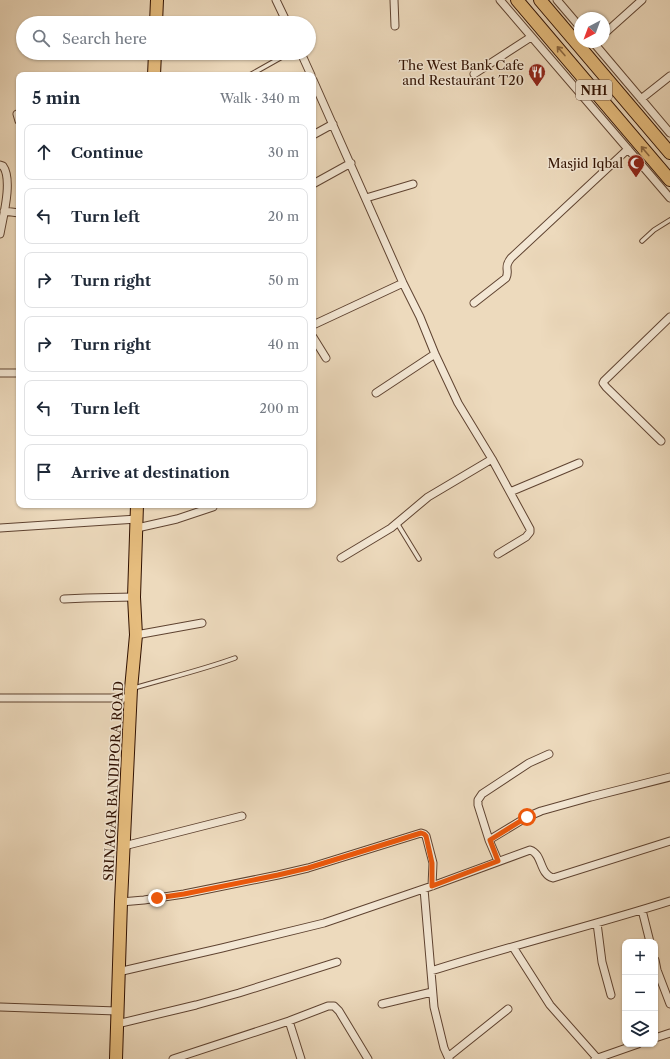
<!DOCTYPE html>
<html lang="en">
<head>
<meta charset="utf-8">
<style>
	body { margin:0; font-family:"Libre Caslon Text",serif; background:#f6f6f7; color:#1f2937 }
	.controls { position:absolute; right:12px; bottom:12px; display:grid; overflow:hidden; border-radius:8px; box-shadow:0 1px 3px #0004 }
	.controls button { width:36px; height:36px; display:grid; place-items:center; padding:0; border:0; border-bottom:1px solid #e0e1e3; background:#fff; color:#1f2937; font:20px sans-serif }
	.compass { position:absolute; left:574px; top:12px; width:36px; height:36px; border-radius:50%; background:#fff; box-shadow:0 1px 3px #0004; rotate:221deg }
	.stop { position:absolute; width:12px; height:12px; margin:-9px; border:3px solid #ea580c; border-radius:50%; background:#fff }
	.stop.end { background:#ea580c; border-color:#fff; box-shadow:0 1px 4px #0008 }
	.list { margin:0; padding:0; list-style:none }
	h2 { display:flex; justify-content:space-between; align-items:center; height:52px; margin:0; padding:0 16px; font-size:17px }
	h2 small { font-size:13px; font-weight:400; color:#747a83 }
	.list li { display:grid; grid-template-columns:26px 1fr auto; gap:12px; align-items:center; box-sizing:border-box; height:56px; margin:0 8px 8px; padding:0 8px; border:1px solid #e0e1e3; border-radius:8px }
	.list b { display:block; font-size:15px; white-space:nowrap }
	.list em { font-size:13px; font-style:normal; color:#747a83 }
	.icon { flex:none; width:22px; height:22px; fill:none; stroke:currentColor; stroke-width:2; stroke-linecap:round; stroke-linejoin:round }
	.map { position:relative; flex:none; width:670px; height:1059px; overflow:hidden }
	.search { position:absolute; background:#fff; box-shadow:0 1px 3px #0004; left:16px; top:16px; width:300px; height:44px; display:flex; align-items:center; gap:10px; box-sizing:border-box; padding:0 14px; border-radius:22px; color:#747a83; font-size:15px }
	.panel { position:absolute; background:#fff; box-shadow:0 1px 3px #0004; left:16px; top:72px; width:300px; height:436px; border-radius:8px }
	.map>svg:first-child { display:block }
	.lines { fill:none; stroke-linecap:round; stroke-linejoin:round }
	.service-casing { stroke:#5f4331; stroke-width:5.5 }
	.minor-casing { stroke:#5f4331; stroke-width:9 }
	.trunk-casing { stroke:#301102; stroke-width:14 }
	.service { stroke:#f3e7d4; stroke-width:3.5 }
	.minor { stroke:#f3e7d4; stroke-width:7 }
	.trunk { stroke:#e6bd7e; stroke-width:12 }
	.oneway { stroke:#8b6740 }
	.route { stroke:#ea580c; stroke-width:5 }
	.labels { text-anchor:middle; dominant-baseline:central; stroke-width:3; stroke-linejoin:round; paint-order:stroke }
	.shield { fill:#f3e7d4; stroke:#6a5141; stroke-width:1 }
	.shield-label { font-size:12px; font-weight:bold; fill:#301102 }
	.poi-label { font-size:13px; fill:#301102; stroke:#f3e7d4; text-anchor:end }
	.street-label { font-size:13px; fill:#301102; stroke:#f3e7d4 }
</style>
</head>
<body>
<div class="map">
<svg width="670" height="1059" viewBox="0 0 670 1059">
	<rect width="100%" height="100%" fill="#eddabd"/>
	<filter id="stains"><feTurbulence type="fractalNoise" baseFrequency=".005" numOctaves="4"/><feColorMatrix values="0 0 0 0 .2 0 0 0 0 .09 0 0 0 0 .02 0 0 0 .5 -.17"/></filter>
	<radialGradient id="worn" r=".72"><stop offset=".6" stop-color="#630" stop-opacity="0"/><stop offset="1" stop-color="#630" stop-opacity=".3"/></radialGradient>
	<g class="lines">
		<g class="service-casing">
			<path id="service" d="M250,75l39,-22
				M642,241l12,-11 16,-10
				M397,523l22,36
				M134,688c34,-10 68,-18 101,-30"/>
		</g>
		<g class="minor-casing">
			<path id="minor" d="M276,0l11,23
				M394,0l1,26
				M500,0l170,198
				M557,0l23,27
				M604,34l38,-34
				M593,42l77,91
				M301,53l10,22
				M474,74l57,-37
				M313,80l90,203 17,34 15,37 23,49 34,56 38,70v3l-4,5 -28,17
				M641,99l29,-23
				M17,114l2,7
				M313,135l20,-11
				M0,165l3,1c10,14 0,51 -3,68
				M313,184l38,-21
				M366,198l47,-14
				M4,211l15,2
				M474,303l32,-25c4,-8 -3,-10 5,-20l117,-109
				M313,325l90,-42
				M313,337l13,21
				M0,373h19
				M376,393l59,-39
				M661,441l-55,-54 -3,-4 1,-2 66,-64
				M510,492l69,-29
				M0,528l137,-9
				M137,528l40,-9 36,-12
				M341,558l50,-30 37,-31 64,-38
				M64,599l22,-1 48,-1
				M136,635l66,-12
				M0,698h131
				M489,840l38,-23 14,-6 50,-14 79,-20
				M124,846l118,-30
				M498,861l-9,-21 -11,-35v-5l4,-6 47,-31 20,-9
				M424,889l10,118 10,41 5,11
				M121,902l23,-2 40,-6 94,-19 30,-7 113,-35 3,1 2,2 7,27 -1,23
				M642,910l8,32
				M597,923l5,39 9,33
				M513,947l37,58 47,53
				M655,960l2,10 13,34
				M431,971c79,-25 160,-45 239,-70
				M118,972l104,-24 102,-25 108,-37 98,-36c13,4 9,24 23,28l117,-37
				M382,1004l50,-12
				M0,1007l117,4
				M289,1021l12,38
				M117,1024l79,-19 43,-12 98,-31
				M655,1038l15,-5
				M448,1057l60,-48
				M173,1059l116,-38 39,-15h6l5,5 29,48
				M595,1059l43,-15"/>
		</g>
		<g class="trunk-casing">
			<path id="trunk" d="M517,0l153,180
				M540,0l130,153
				M156,23l1,-23
				M154,75l1,-22
				M116,1059l5,-157 10,-213 5,-54 -2,-38 3,-92"/>
		</g>
		<use href="#service" class="service"/>
		<use href="#minor" class="minor"/>
		<use href="#trunk" class="trunk"/>
	</g>
	<defs><path id="oneway-shaft" d="M-6 0H5M1.5-3L5.5 0L1.5 3" fill="none" stroke-width="1.6" stroke-linecap="round" stroke-linejoin="round"/></defs>
	<g class="oneway">
		<use href="#oneway-shaft" transform="translate(561 51) rotate(-131)"/>
		<use href="#oneway-shaft" transform="translate(645 151) rotate(-130)"/>
	</g>
	<g class="lines">
		<path class="route" d="M157,898l27,-4 94,-19 30,-7 113,-35 3,1 2,2 6,27v23l66,-25 -8,-21 37,-23"/>
	</g>
	<defs>
		<g id="restaurant-pin" transform="scale(0.9)"><path d="M0 17L-7.5 6A9.5 9.5 0 1 1 7.5 6Z" fill="#8f2418" stroke="#f3e7d4"/><path d="M-5-6h1v4h1v-4h1v4h1v-4h1v5L-1.5 .5V6h-2V.5L-5-1ZM5-6V6H3V1.5H1.5Q1.5-4 5-6Z" fill="#fff"/></g>
		<g id="mosque-pin" transform="scale(0.9)"><path d="M0 17L-7.5 6A9.5 9.5 0 1 1 7.5 6Z" fill="#8f2418" stroke="#f3e7d4"/><path d="M3.5-4.9A6 6 0 1 0 3.5 4.9A5 5 0 1 1 3.5-4.9Z" fill="#fff"/></g>
	</defs>
	<g fill-rule="evenodd">
		<use href="#restaurant-pin" x="537" y="72"/>
		<use href="#mosque-pin" x="636" y="163"/>
	</g>
	<g class="labels">
		<rect class="shield" x="576" y="80" width="36" height="20" rx="3"/>
		<g class="shield-label">
			<text x="594" y="90">NH1</text>
		</g>
		<g class="poi-label">
			<text x="524" y="65">The West Bank Cafe<tspan x="524" dy="15">and Restaurant T20</tspan></text>
			<text x="623" y="163">Masjid Iqbal</text>
		</g>
		<g class="street-label">
			<text transform="translate(113 781) rotate(-87)">SRINAGAR BANDIPORA ROAD</text>
		</g>
	</g>
	<rect width="100%" height="100%" filter="url(#stains)"/>
	<rect width="100%" height="100%" fill="url(#worn)"/>
</svg>
<div class="controls">
<button>+</button>
<button>−</button>
<button><svg class="icon" aria-label="layers" viewBox="0 0 24 24"><path d="M12 4l9 5-9 5-9-5zM3 14l9 5 9-5"/></svg></button>
</div>
<svg class="compass" viewBox="-18 -18 36 36"><path d="M0-13l5 13h-10z" fill="#e53935"/><path d="M0 13l5-13h-10z" fill="#747a83"/></svg>
<div class="stop" style="left:527px;top:817px"></div>
<div class="stop end" style="left:157px;top:898px"></div>
<div class="search"><svg class="icon" aria-label="search" viewBox="0 0 24 24"><circle cx="10" cy="10" r="6"/><path d="M15 15l6 6"/></svg>Search here</div>
<section class="panel">
<h2>5 min<small>Walk · 340 m</small></h2>
<ul class="list">
<li><svg class="icon" aria-label="ahead" viewBox="0 0 24 24"><path d="M12 20V5M6 11l6-6 6 6"/></svg><div><b>Continue</b></div><em>30 m</em></li>
<li><svg class="icon" aria-label="left" viewBox="0 0 24 24"><path d="M17 20v-9H6M10 6l-5 5 5 5"/></svg><div><b>Turn left</b></div><em>20 m</em></li>
<li><svg class="icon" aria-label="right" viewBox="0 0 24 24"><path d="M7 20v-9h11M14 6l5 5-5 5"/></svg><div><b>Turn right</b></div><em>50 m</em></li>
<li><svg class="icon" aria-label="right" viewBox="0 0 24 24"><path d="M7 20v-9h11M14 6l5 5-5 5"/></svg><div><b>Turn right</b></div><em>40 m</em></li>
<li><svg class="icon" aria-label="left" viewBox="0 0 24 24"><path d="M17 20v-9H6M10 6l-5 5 5 5"/></svg><div><b>Turn left</b></div><em>200 m</em></li>
<li><svg class="icon" aria-label="arrive" viewBox="0 0 24 24"><path d="M6 21V4h12l-3 4 3 4H6"/></svg><div><b>Arrive at destination</b></div></li>
</ul>
</section>
</div>
</body>
</html>
